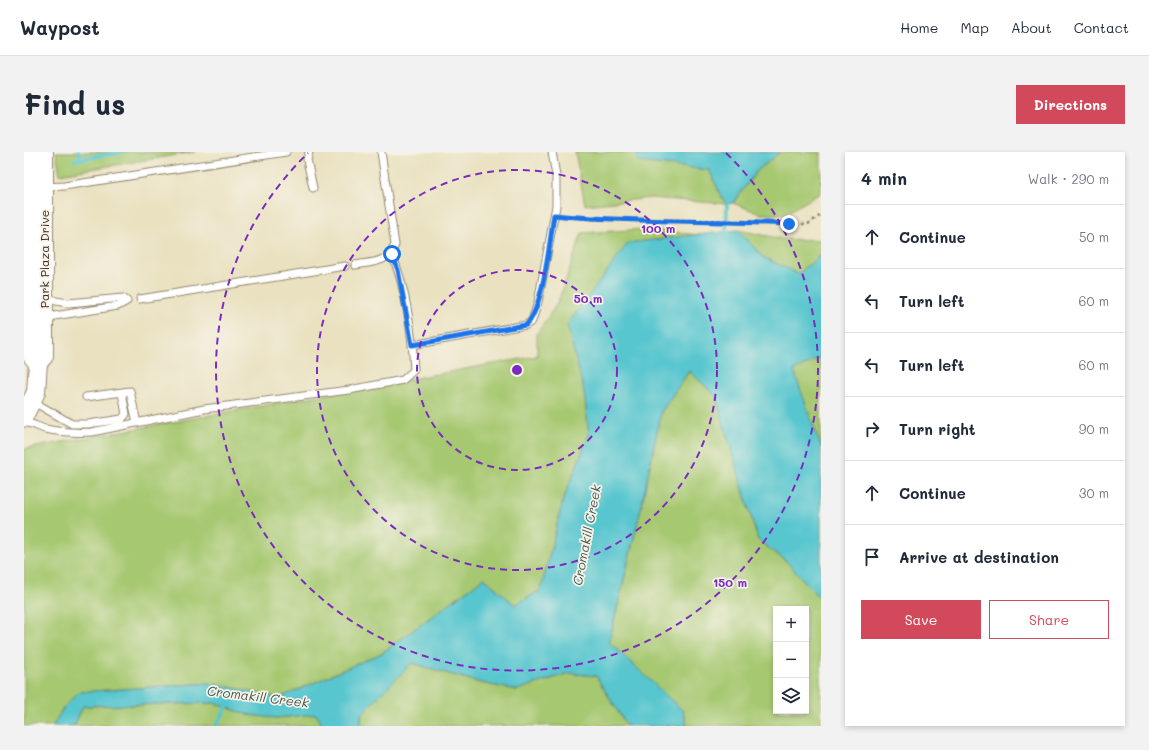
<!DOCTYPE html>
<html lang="en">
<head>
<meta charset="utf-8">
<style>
	body { margin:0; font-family:Mali,sans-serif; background:#f2f2f3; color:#1f2937 }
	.controls { position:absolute; right:12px; bottom:12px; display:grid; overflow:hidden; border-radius:0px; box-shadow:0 2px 6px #0003 }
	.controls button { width:36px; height:36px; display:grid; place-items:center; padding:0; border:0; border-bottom:1px solid #e0e1e3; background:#fff; color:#1f2937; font:20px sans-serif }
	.stop { position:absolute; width:12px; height:12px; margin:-9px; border:3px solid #1a73e8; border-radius:50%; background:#fff }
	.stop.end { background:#1a73e8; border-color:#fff; box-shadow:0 1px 4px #0008 }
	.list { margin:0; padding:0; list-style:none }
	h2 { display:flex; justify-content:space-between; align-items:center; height:52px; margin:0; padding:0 16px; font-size:17px }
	h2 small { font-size:13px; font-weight:400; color:#747a83 }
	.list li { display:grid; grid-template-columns:26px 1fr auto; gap:12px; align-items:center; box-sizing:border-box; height:64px; padding:0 16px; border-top:1px solid #e0e1e3 }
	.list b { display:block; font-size:15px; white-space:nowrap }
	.list em { font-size:13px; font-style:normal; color:#747a83 }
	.actions { display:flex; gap:8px; padding:12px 16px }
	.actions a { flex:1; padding:9px 0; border:1px solid #d1495b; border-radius:0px; text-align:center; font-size:14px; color:#d1495b }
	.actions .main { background:#d1495b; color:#fff }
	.icon { flex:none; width:22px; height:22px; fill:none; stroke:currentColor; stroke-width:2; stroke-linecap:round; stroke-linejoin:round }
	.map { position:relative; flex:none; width:797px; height:574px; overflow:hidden; border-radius:0px }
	header { display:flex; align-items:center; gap:24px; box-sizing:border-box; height:56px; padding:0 20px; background:#fff; border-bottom:1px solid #e0e1e3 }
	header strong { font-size:19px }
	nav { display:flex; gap:22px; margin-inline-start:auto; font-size:14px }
	.intro { display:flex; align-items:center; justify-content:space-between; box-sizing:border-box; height:96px; padding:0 24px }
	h1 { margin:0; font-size:28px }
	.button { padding:10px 18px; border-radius:0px; background:#d1495b; color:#fff; font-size:14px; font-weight:700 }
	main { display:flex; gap:24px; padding:0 24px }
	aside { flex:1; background:#fff; border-radius:0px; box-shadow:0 2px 6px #0003 }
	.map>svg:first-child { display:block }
	.green { fill:#a6c870; stroke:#707947; fill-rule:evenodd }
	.water { fill:#59c6cf; stroke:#4a7876 }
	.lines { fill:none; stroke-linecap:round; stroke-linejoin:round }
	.stream { stroke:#59c6cf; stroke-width:4 }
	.service-casing { stroke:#92866e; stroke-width:9 }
	.tertiary-casing { stroke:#92866e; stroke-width:20 }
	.path { stroke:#92866e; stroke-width:2.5; stroke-dasharray:3 3; stroke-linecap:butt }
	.service { stroke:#fff; stroke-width:7 }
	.tertiary { stroke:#fff; stroke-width:18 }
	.route { stroke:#1a73e8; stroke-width:5 }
	.ring { fill:none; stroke:#7b2cbf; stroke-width:2; stroke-dasharray:7 5 }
	.labels { text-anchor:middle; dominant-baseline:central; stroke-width:3.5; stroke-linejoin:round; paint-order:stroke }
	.street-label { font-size:12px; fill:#3b2a1e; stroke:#f7f3e8 }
	.water-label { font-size:13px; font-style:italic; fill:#445953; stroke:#f7f3e8 }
	.centre { fill:#7b2cbf; stroke:#f7f3e8; stroke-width:2 }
	.ring-label { font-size:12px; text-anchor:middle; font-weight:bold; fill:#7b2cbf; stroke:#f7f3e8; stroke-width:3.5; stroke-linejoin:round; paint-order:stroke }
</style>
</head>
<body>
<header>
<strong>Waypost</strong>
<nav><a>Home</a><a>Map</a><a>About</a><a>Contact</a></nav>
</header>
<div class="intro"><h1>Find us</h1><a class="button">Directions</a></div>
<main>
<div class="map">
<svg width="797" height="574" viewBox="0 0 797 574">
	<rect width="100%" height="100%" fill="#f7f3e8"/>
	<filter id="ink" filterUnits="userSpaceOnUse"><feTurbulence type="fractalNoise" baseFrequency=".025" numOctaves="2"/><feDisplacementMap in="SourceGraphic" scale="8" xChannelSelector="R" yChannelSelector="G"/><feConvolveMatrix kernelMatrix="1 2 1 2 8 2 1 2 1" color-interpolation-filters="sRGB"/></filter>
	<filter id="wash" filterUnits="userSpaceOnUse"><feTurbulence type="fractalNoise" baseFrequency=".012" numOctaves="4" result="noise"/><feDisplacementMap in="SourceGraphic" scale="16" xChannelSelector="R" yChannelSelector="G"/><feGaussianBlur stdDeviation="0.9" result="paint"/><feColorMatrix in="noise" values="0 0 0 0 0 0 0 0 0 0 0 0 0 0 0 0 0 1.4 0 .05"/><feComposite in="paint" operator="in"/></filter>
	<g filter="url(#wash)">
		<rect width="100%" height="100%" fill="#e9e1bf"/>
		<path class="green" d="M32,0h139l-135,22z
			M551,0h69l-6,9 71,9 13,28 5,6 -77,-6 -65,7z
			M756,0h41v41l-37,21h-23l-28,-11 24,-32z
			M621,77l55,6 -72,8 -44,148 5,44 -26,65 -22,90 -26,15 -31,-27 -102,75 -103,45 -69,-15 -131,9 -14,14 -13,20h-28v-277l513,-93v-22l21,-32 24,-69z
			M714,78l45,9 38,1v15l-23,19 -35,-17z
			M797,205v90l-28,-76z
			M665,219l26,24 43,145 28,21 35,38v127h-134l-4,-15 -74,-68 32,-135 20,-96zM752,457h30v102h-30z
			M388,511l69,20 36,7 52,-17 27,3 31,50h-266v-12z
			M190,551l35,12 27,3 40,-4 7,12h-249l9,-20z"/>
		<path class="water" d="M620,0h136l-23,19 -24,32 -6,1 -5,-6 -13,-28 -71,-8 -2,-4 2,-4h5z
			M714,78l25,27 35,17 23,-19v102l-27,14 27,76v152l-35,-38 -28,-21 -43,-145 -26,-24 -28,41 -20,96 -32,134 74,69 4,15h-60l-31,-50 -27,-3 -52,17 -36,-7 -69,-20 -51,51v12h-38l-7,-12 -40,4 -27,-3 -35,-12 -131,3 -9,20h-22l13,-20 14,-14 131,-9 69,15 103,-45 102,-75 31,27 26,-15 22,-90 26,-65 -5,-44 -17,-66 61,-82z"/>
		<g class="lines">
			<path class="stream" d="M55,0l1,7
				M51,8l48,-8
				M702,84l1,-32
				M192,574l13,-22"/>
		</g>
	</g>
	<g filter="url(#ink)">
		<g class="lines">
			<g class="service-casing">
				<path id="service" d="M285,0l-2,8 6,28
					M20,35l20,-1 222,-34
					M331,113c18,-3 33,-2 40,-20l-14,-93
					M21,144l11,5 12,2 55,-5 4,3 -9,5 -64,10 -7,8
					M116,147l205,-33
					M388,193l114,-20 6,-4 6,-19 18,-96v-30l-4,-24
					M62,245l44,-6 7,32
					M8,249l40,23h16l34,-5 4,-5 -4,-21
					M0,271c8,-1 13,4 21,6 15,3 31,4 47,3l112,-23 145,-19 54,-10 11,-10c-2,-39 -8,-81 -22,-116"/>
			</g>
			<g class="tertiary-casing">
				<path id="tertiary" d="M4,0l1,167 2,36 7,8
					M0,264l12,-24 2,-29 6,-7v-204"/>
			</g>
			<path class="path" d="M538,64l31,3 136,2 60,3h19l13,-9"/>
			<use href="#service" class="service"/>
			<use href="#tertiary" class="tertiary"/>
		</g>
	</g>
	<g class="lines" filter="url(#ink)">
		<path class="route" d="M368,102l6,16 14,75 114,-20c17,-15 24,-85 28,-110 78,8 157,5 235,9"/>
	</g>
	<g class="ring">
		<circle cx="493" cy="218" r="100"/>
		<circle cx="493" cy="218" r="200"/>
		<path d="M702 1A301 301 0 1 1 284 1"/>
	</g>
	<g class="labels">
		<g class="street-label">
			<text transform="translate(20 107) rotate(-90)">Park Plaza Drive</text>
		</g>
		<g class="water-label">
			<text transform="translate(562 383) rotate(-79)">Cromakill Creek</text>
			<text transform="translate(234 544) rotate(7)">Cromakill Creek</text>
		</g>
	</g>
	<circle cx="493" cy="218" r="6" class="centre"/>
	<g class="ring-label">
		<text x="634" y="81">100 m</text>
		<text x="564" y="151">50 m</text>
		<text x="706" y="435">150 m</text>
	</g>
</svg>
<div class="controls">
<button>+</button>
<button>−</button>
<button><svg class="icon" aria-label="layers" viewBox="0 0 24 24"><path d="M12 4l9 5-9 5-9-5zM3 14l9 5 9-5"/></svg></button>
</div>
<div class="stop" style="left:368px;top:102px"></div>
<div class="stop end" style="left:765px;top:72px"></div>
</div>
<aside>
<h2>4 min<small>Walk · 290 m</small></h2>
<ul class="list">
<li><svg class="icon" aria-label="ahead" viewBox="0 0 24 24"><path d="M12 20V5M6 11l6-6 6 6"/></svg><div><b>Continue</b></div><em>50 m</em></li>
<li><svg class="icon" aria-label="left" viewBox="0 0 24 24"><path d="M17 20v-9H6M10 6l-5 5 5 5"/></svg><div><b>Turn left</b></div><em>60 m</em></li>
<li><svg class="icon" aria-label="left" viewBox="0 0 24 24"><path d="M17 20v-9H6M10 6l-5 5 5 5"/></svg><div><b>Turn left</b></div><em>60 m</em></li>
<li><svg class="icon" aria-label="right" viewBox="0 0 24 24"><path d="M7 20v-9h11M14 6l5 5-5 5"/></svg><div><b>Turn right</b></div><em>90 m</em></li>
<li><svg class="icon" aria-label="ahead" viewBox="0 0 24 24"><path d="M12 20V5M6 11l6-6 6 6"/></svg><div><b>Continue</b></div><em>30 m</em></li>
<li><svg class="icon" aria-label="arrive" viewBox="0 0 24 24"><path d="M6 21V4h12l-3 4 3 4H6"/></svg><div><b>Arrive at destination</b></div></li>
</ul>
<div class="actions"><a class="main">Save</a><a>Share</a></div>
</aside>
</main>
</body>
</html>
